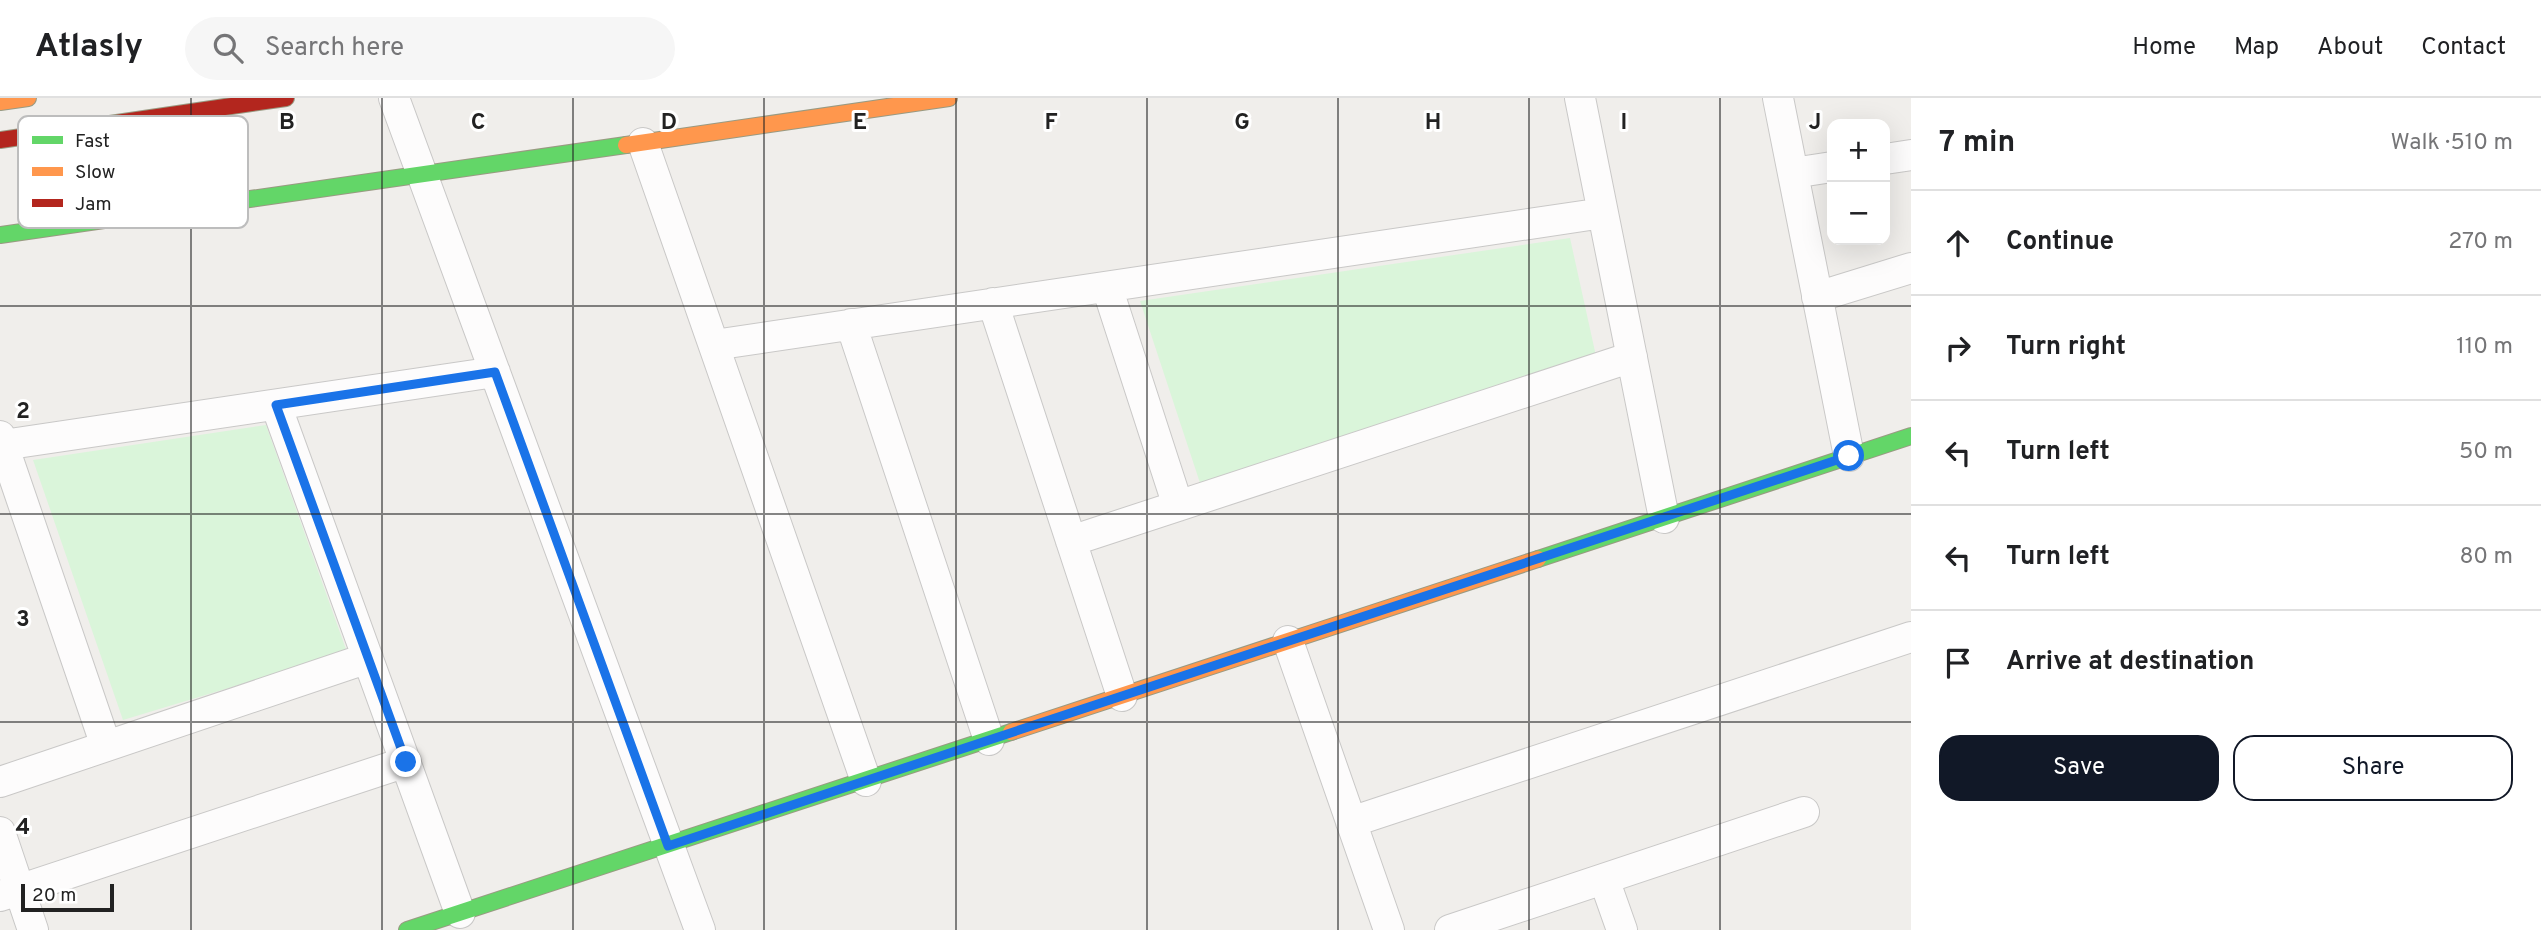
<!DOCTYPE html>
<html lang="en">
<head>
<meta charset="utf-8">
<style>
	body { margin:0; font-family:Overpass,sans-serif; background:#f6f6f6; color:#202124 }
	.controls { position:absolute; right:21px; top:21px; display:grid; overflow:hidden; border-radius:14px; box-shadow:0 7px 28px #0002 }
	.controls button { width:63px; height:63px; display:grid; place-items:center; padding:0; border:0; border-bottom:2px solid #e0e0e0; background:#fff; color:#202124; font:35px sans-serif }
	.scale { position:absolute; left:21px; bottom:18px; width:93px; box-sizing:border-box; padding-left:7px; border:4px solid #222; border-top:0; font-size:19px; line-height:24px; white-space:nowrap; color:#222; -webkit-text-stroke:5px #fff; paint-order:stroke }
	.stop { position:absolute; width:21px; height:21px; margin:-16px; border:5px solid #1a73e8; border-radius:50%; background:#fff }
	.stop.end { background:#1a73e8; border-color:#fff; box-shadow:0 2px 7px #0008 }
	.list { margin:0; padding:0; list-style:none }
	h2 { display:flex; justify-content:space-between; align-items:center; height:91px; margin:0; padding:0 28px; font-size:30px }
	h2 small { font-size:23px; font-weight:400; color:#757577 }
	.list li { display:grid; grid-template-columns:46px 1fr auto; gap:21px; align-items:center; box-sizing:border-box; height:105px; padding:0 28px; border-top:2px solid #e0e0e0 }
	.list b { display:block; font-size:26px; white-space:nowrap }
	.list em { font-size:23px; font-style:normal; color:#757577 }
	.actions { display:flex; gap:14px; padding:21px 28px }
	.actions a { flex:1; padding:16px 0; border:2px solid #111827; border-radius:21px; text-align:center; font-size:24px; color:#111827 }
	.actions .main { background:#111827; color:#fff }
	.icon { flex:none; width:38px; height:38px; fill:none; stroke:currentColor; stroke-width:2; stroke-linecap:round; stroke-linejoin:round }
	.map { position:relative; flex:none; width:1911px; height:832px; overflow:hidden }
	header { display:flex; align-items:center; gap:42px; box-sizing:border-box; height:98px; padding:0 35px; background:#fff; border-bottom:2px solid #e0e0e0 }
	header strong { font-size:33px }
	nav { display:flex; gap:38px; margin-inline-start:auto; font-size:24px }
	.search { width:490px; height:63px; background:#f6f6f6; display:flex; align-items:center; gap:18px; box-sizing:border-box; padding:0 24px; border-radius:38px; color:#757577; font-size:26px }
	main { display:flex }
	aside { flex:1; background:#fff }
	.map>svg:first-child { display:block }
	.park { fill:#daf5da }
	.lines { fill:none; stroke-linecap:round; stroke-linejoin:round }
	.street-casing { stroke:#c9c8c7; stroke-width:32 }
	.fast-casing { stroke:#999a82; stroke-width:18 }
	.slow-casing { stroke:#999a82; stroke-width:18 }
	.jam-casing { stroke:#999a82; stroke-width:18 }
	.street { stroke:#fdfcfc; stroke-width:30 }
	.fast { stroke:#63d668; stroke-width:16 }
	.slow { stroke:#ff974d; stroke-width:16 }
	.jam { stroke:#b3261e; stroke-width:16 }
	.route { stroke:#1a73e8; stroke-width:9 }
	.grid { fill:none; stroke:#222; stroke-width:2; stroke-opacity:0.55 }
	.key { fill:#fff; stroke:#bdbdbd; stroke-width:2 }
	.key-label { font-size:19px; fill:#222 }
	.grid-label { font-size:23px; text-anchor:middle; font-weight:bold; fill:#222; stroke:#fff; stroke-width:6; stroke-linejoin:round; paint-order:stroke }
</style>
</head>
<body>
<header>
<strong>Atlasly</strong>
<div class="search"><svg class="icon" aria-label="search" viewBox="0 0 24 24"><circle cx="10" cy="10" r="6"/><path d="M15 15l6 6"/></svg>Search here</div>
<nav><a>Home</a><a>Map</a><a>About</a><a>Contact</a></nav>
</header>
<main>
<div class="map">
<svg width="1911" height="832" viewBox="0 0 1911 832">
	<rect width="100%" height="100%" fill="#f0eeeb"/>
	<path class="park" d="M1570,140l26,118 -395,130 -61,-185z
		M266,327l81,227 -224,68 -90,-260z"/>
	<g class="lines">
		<g class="street-casing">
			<path id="street" d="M394,0l306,832
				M1580,0l84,420
				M1778,0l71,358
				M643,45l223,638
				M1885,61l26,-4
				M1793,75l39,-6
				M1107,189l71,219
				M1817,199l94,-29
				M993,205l129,393
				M851,226l138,416
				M714,247l889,-132
				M276,307l184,508
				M0,338l106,310
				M3,347l492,-73
				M1071,443l561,-184
				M1288,543l101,289
				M0,684l368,-124
				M1351,724l560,-185
				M0,734l33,98
				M1604,781l18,51
				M0,798l406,-134
				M1450,832l354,-118"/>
		</g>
		<g class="fast-casing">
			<path id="fast" d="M0,137l626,-90
				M1538,461l373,-123
				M407,832l604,-198"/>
		</g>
		<g class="slow-casing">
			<path id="slow" d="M0,4l28,-4
				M626,47l323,-47
				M1011,634l527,-173"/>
		</g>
		<g class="jam-casing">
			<path id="jam" d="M0,42l286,-42"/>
		</g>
		<use href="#street" class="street"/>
		<use href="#fast" class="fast"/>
		<use href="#slow" class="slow"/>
		<use href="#jam" class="jam"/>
	</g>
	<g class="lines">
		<path class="route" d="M406,664l-130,-357 219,-33 173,474 1181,-390"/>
	</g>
	<path class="grid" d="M191,0v832M382,0v832M573,0v832M764,0v832M956,0v832M1147,0v832M1338,0v832M1529,0v832M1720,0v832M0,208h1911M0,416h1911M0,624h1911"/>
	<rect x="18" y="18" width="230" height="112" rx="10" class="key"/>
	<rect x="32" y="38" width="31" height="8" fill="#63d668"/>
	<rect x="32" y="69" width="31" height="9" fill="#ff974d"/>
	<rect x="32" y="101" width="31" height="8" fill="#b3261e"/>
	<g class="key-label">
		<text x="75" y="49">Fast</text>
		<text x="75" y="80">Slow</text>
		<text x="75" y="112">Jam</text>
	</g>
	<g class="grid-label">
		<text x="287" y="31">B</text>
		<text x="478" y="31">C</text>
		<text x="669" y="31">D</text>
		<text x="860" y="31">E</text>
		<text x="1051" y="31">F</text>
		<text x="1242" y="31">G</text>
		<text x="1433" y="31">H</text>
		<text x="1624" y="31">I</text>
		<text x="1815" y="31">J</text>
		<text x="23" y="320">2</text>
		<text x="23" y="528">3</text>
		<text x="23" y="736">4</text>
	</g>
</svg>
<div class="controls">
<button>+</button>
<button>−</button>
</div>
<div class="scale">20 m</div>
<div class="stop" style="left:1849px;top:358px"></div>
<div class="stop end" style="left:406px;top:664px"></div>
</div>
<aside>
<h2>7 min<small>Walk · 510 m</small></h2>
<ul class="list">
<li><svg class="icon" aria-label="ahead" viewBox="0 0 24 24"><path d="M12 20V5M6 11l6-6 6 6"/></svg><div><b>Continue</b></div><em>270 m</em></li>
<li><svg class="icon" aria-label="right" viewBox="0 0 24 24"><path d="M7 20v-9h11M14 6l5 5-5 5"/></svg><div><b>Turn right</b></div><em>110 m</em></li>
<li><svg class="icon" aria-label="left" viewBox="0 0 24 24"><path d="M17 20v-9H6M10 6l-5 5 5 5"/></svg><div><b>Turn left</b></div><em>50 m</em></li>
<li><svg class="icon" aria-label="left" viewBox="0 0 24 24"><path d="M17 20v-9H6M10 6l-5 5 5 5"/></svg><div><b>Turn left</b></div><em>80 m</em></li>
<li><svg class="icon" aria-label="arrive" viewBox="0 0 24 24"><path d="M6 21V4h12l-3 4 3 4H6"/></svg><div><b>Arrive at destination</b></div></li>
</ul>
<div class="actions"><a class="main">Save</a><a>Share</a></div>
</aside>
</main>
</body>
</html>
